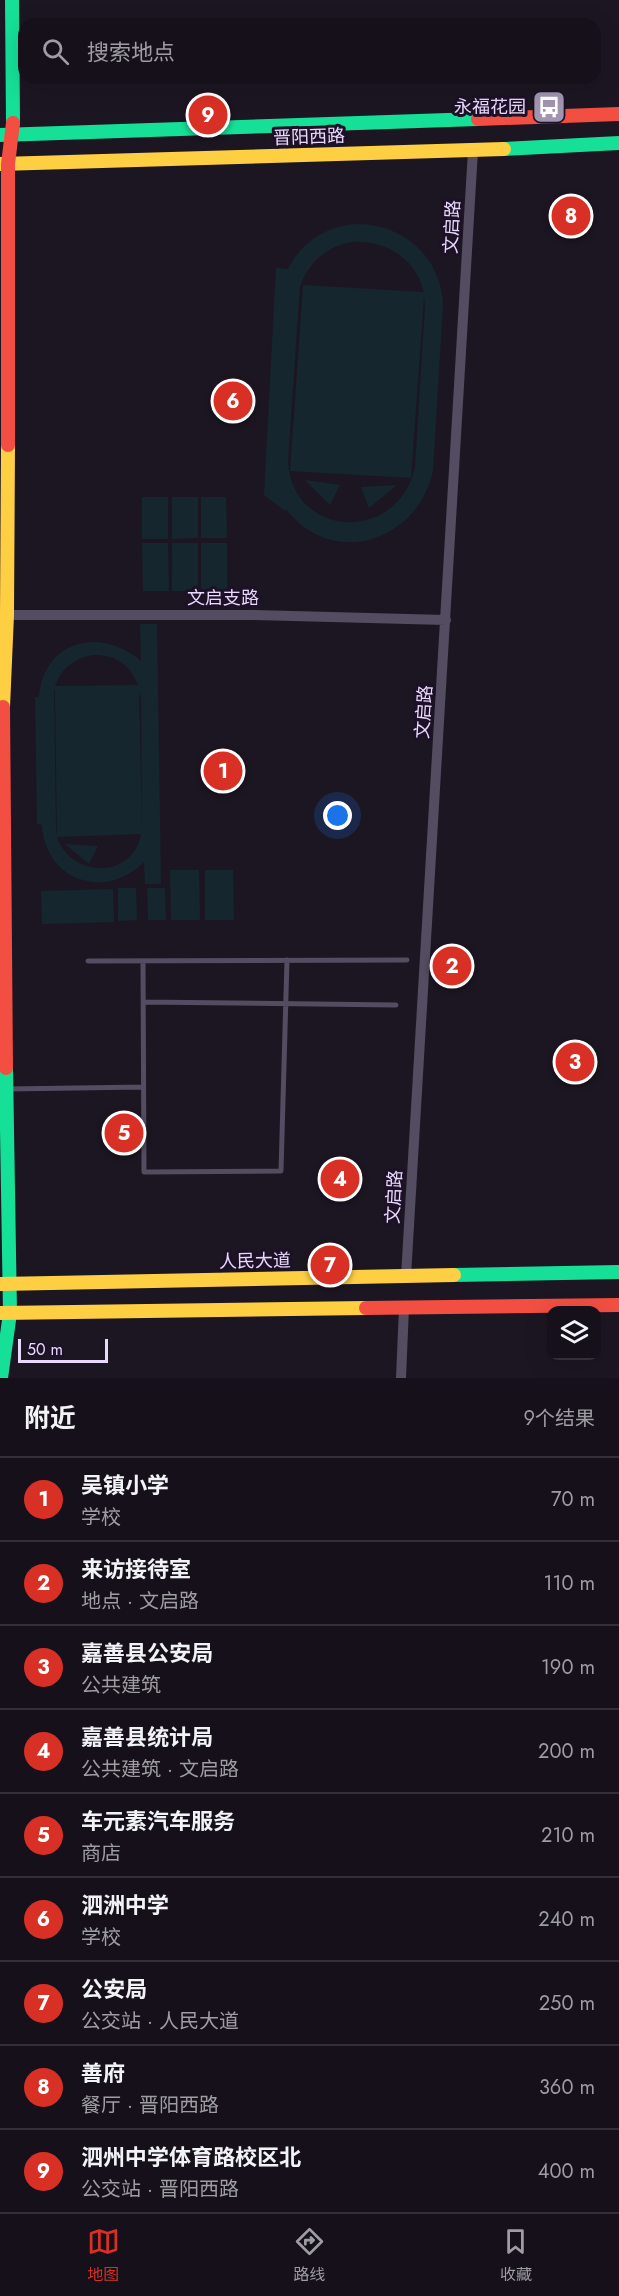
<!DOCTYPE html>
<html lang="zh">
<head>
<meta charset="utf-8">
<style>
	body { margin:0; font-family:Jost,"Noto Sans SC",sans-serif; background:#221e27; color:#f1f3f6 }
	.controls { position:absolute; right:18px; bottom:18px; display:grid; overflow:hidden; border-radius:12px; box-shadow:0 6px 24px #0002 }
	.controls button { width:54px; height:54px; display:grid; place-items:center; padding:0; border:0; border-bottom:2px solid #343039; background:#15101a; color:#f1f3f6; font:30px sans-serif }
	.scale { position:absolute; left:18px; bottom:15px; width:90px; box-sizing:border-box; padding-left:6px; border:3px solid #e9d9fd; border-top:0; font-size:16px; line-height:21px; white-space:nowrap; color:#e9d9fd; -webkit-text-stroke:4px #1c1127; paint-order:stroke }
	.you { position:absolute; left:338px; top:816px; width:21px; height:21px; margin:-15px; border:4px solid #fff; border-radius:50%; background:#1a73e8; box-shadow:0 0 0 9px #1a73e833 }
	.badge { display:grid; place-items:center; width:39px; height:39px; border-radius:50%; background:#d93025; color:#fff; font-size:20px; font-weight:700 }
	.pin { position:absolute; translate:-50% -50%; border:3px solid #fff; box-shadow:0 2px 6px #0006 }
	.list { margin:0; padding:0; list-style:none }
	h2 { display:flex; justify-content:space-between; align-items:center; height:78px; margin:0; padding:0 24px; font-size:26px }
	h2 small { font-size:20px; font-weight:400; color:#9d9da2 }
	.list li { display:grid; grid-template-columns:39px 1fr auto; gap:18px; align-items:center; box-sizing:border-box; height:84px; padding:0 24px; border-top:2px solid #343039 }
	.list b { display:block; font-size:22px; white-space:nowrap }
	.list p { margin:0; font-size:20px; white-space:nowrap; color:#9d9da2 }
	.list em { font-size:20px; font-style:normal; color:#9d9da2 }
	.icon { flex:none; width:33px; height:33px; fill:none; stroke:currentColor; stroke-width:2; stroke-linecap:round; stroke-linejoin:round }
	.map { position:relative; flex:none; width:619px; height:1378px; overflow:hidden }
	.search { position:absolute; background:#15101a; box-shadow:0 6px 24px #0002; left:18px; right:18px; top:18px; height:66px; display:flex; align-items:center; gap:15px; box-sizing:border-box; padding:0 21px; border-radius:18px; color:#9d9da2; font-size:22px }
	.sheet { height:834px; background:#15101a }
	nav { display:flex; justify-content:space-around; align-items:center; box-sizing:border-box; height:84px; border-top:2px solid #343039; background:#15101a; font-size:16px; color:#9d9da2 }
	nav a { display:grid; justify-items:center; gap:3px }
	nav .on { color:#d93025 }
	.map>svg:first-child { display:block }
	.green { fill:#16262e; fill-rule:evenodd }
	.lines { fill:none; stroke-linecap:round; stroke-linejoin:round }
	.lane { stroke:#544c61; stroke-width:5 }
	.street { stroke:#544c61; stroke-width:10 }
	.fast { stroke:#16e098; stroke-width:14 }
	.slow { stroke:#ffcf43; stroke-width:14 }
	.jam { stroke:#f24e42; stroke-width:14 }
	.labels { text-anchor:middle; dominant-baseline:central; stroke-width:6; stroke-linejoin:round; paint-order:stroke }
	.poi-label { font-size:18px; fill:#e9d9fd; stroke:#1c1127; text-anchor:end }
	.street-label { font-size:18px; fill:#e9d9fd; stroke:#1c1127 }
</style>
</head>
<body>
<div class="map">
<svg width="619" height="1378" viewBox="0 0 619 1378">
	<rect width="100%" height="100%" fill="#1c1622"/>
	<path class="green" d="M356,224c48,0 85,33 87,81l-10,165c-14,71 -101,100 -147,39l-1,2 -21,-16 12,-227 12,1c13,-27 39,-43 68,-45zM350,242c34,-3 65,15 74,50l-121,-7 -13,186 121,7 13,-181 1,9 -10,160c-15,77 -122,74 -127,-4l12,-175c8,-24 25,-39 50,-45z
		M305,480l35,5 -10,20z
		M397,485l-28,23 -8,-21z
		M142,497h26v42h-26z
		M172,497h26v41l-26,1z
		M201,497h25l1,41h-26z
		M142,543h26l1,48h-26z
		M172,543h26v48h-26z
		M201,543h26v48h-26z
		M140,624h17l4,260h-16l-1,-22c-38,39 -99,19 -102,-37l-5,-1 -2,-127h4c4,-57 62,-71 102,-36zM93,655c21,-1 38,10 45,30l-83,1c6,-18 20,-28 38,-31zM54,690l1,1 2,145 -1,-9zM139,692l2,7 1,132v-1zM141,834c-7,45 -70,45 -84,3z
		M65,844l33,2 -9,18z
		M170,870h29l1,50h-29z
		M205,870h28l1,50h-29z
		M118,888h18l1,32 -19,1z
		M147,888h18l1,32h-18z
		M113,889l1,33 -72,2 -1,-33z"/>
	<g class="lines">
		<path class="lane" d="M88,961l319,-1
			M143,961l1,211 137,-1 6,-211
			M143,1002l253,3
			M8,1089l135,-2"/>
		<path class="street" d="M3,615h249l194,5
			M406,1276l67,-1126
			M401,1378l3,-70"/>
		<path class="fast" d="M12,0l1,123
			M0,135l478,-16
			M504,149l115,-6
			M454,1275l165,-3
			M1,1378l9,-65 -4,-245"/>
		<path class="slow" d="M0,164l504,-15
			M3,707l4,-92 1,-170
			M0,1284l454,-9
			M1,1313l365,-5"/>
		<path class="jam" d="M478,119l141,-5
			M8,445v-281l5,-41
			M3,707l3,361
			M366,1308l253,-3"/>
	</g>
	<defs>
		<g id="bus-square" transform="scale(1.725)"><rect x="-9" y="-9" width="18" height="18" rx="4" fill="#a195b0" stroke="#1c1127"/><path d="M-5-6H5V4H4V6H2V4H-2V6H-4V4H-5ZM-3.5-4V0h7V-4ZM-3.5 1.2v1.5H-2V1.2ZM2 1.2v1.5H3.5V1.2Z" fill="#fff"/></g>
	</defs>
	<g fill-rule="evenodd">
		<use href="#bus-square" x="549" y="107"/>
	</g>
	<g class="labels">
		<g class="poi-label">
			<text x="526" y="107">永福花园</text>
		</g>
		<g class="street-label">
			<text transform="translate(309 137) rotate(-2)">晋阳西路</text>
			<text transform="translate(452 227) rotate(-87)">文启路</text>
			<text x="223" y="598">文启支路</text>
			<text transform="translate(424 712) rotate(-86)">文启路</text>
			<text transform="translate(394 1197) rotate(-87)">文启路</text>
			<text transform="translate(255 1261) rotate(-1)">人民大道</text>
		</g>
	</g>
</svg>
<div class="controls">
<button><svg class="icon" aria-label="layers" viewBox="0 0 24 24"><path d="M12 4l9 5-9 5-9-5zM3 14l9 5 9-5"/></svg></button>
</div>
<div class="scale">50 m</div>
<div class="you"></div>
<div class="pin badge" style="left:223px;top:771px">1</div>
<div class="pin badge" style="left:452px;top:966px">2</div>
<div class="pin badge" style="left:575px;top:1062px">3</div>
<div class="pin badge" style="left:340px;top:1179px">4</div>
<div class="pin badge" style="left:124px;top:1133px">5</div>
<div class="pin badge" style="left:233px;top:401px">6</div>
<div class="pin badge" style="left:330px;top:1265px">7</div>
<div class="pin badge" style="left:571px;top:216px">8</div>
<div class="pin badge" style="left:208px;top:115px">9</div>
<div class="search"><svg class="icon" aria-label="search" viewBox="0 0 24 24"><circle cx="10" cy="10" r="6"/><path d="M15 15l6 6"/></svg>搜索地点</div>
</div>
<section class="sheet">
<h2>附近<small>9个结果</small></h2>
<ul class="list">
<li><span class="badge">1</span><div><b>吴镇小学</b><p>学校</p></div><em>70 m</em></li>
<li><span class="badge">2</span><div><b>来访接待室</b><p>地点 · 文启路</p></div><em>110 m</em></li>
<li><span class="badge">3</span><div><b>嘉善县公安局</b><p>公共建筑</p></div><em>190 m</em></li>
<li><span class="badge">4</span><div><b>嘉善县统计局</b><p>公共建筑 · 文启路</p></div><em>200 m</em></li>
<li><span class="badge">5</span><div><b>车元素汽车服务</b><p>商店</p></div><em>210 m</em></li>
<li><span class="badge">6</span><div><b>泗洲中学</b><p>学校</p></div><em>240 m</em></li>
<li><span class="badge">7</span><div><b>公安局</b><p>公交站 · 人民大道</p></div><em>250 m</em></li>
<li><span class="badge">8</span><div><b>善府</b><p>餐厅 · 晋阳西路</p></div><em>360 m</em></li>
<li><span class="badge">9</span><div><b>泗州中学体育路校区北</b><p>公交站 · 晋阳西路</p></div><em>400 m</em></li>
</ul>
</section>
<nav>
<a class="on"><svg class="icon" aria-label="map" viewBox="0 0 24 24"><path d="M3 6l6-2 6 2 6-2v14l-6 2-6-2-6 2zM9 4v14M15 6v14"/></svg>地图</a>
<a><svg class="icon" aria-label="directions" viewBox="0 0 24 24"><path d="M12 3l9 9-9 9-9-9zM9 14v-3h6M13 9l2 2-2 2"/></svg>路线</a>
<a><svg class="icon" aria-label="saved" viewBox="0 0 24 24"><path d="M7 4h10v16l-5-4-5 4z"/></svg>收藏</a>
</nav>
</body>
</html>
